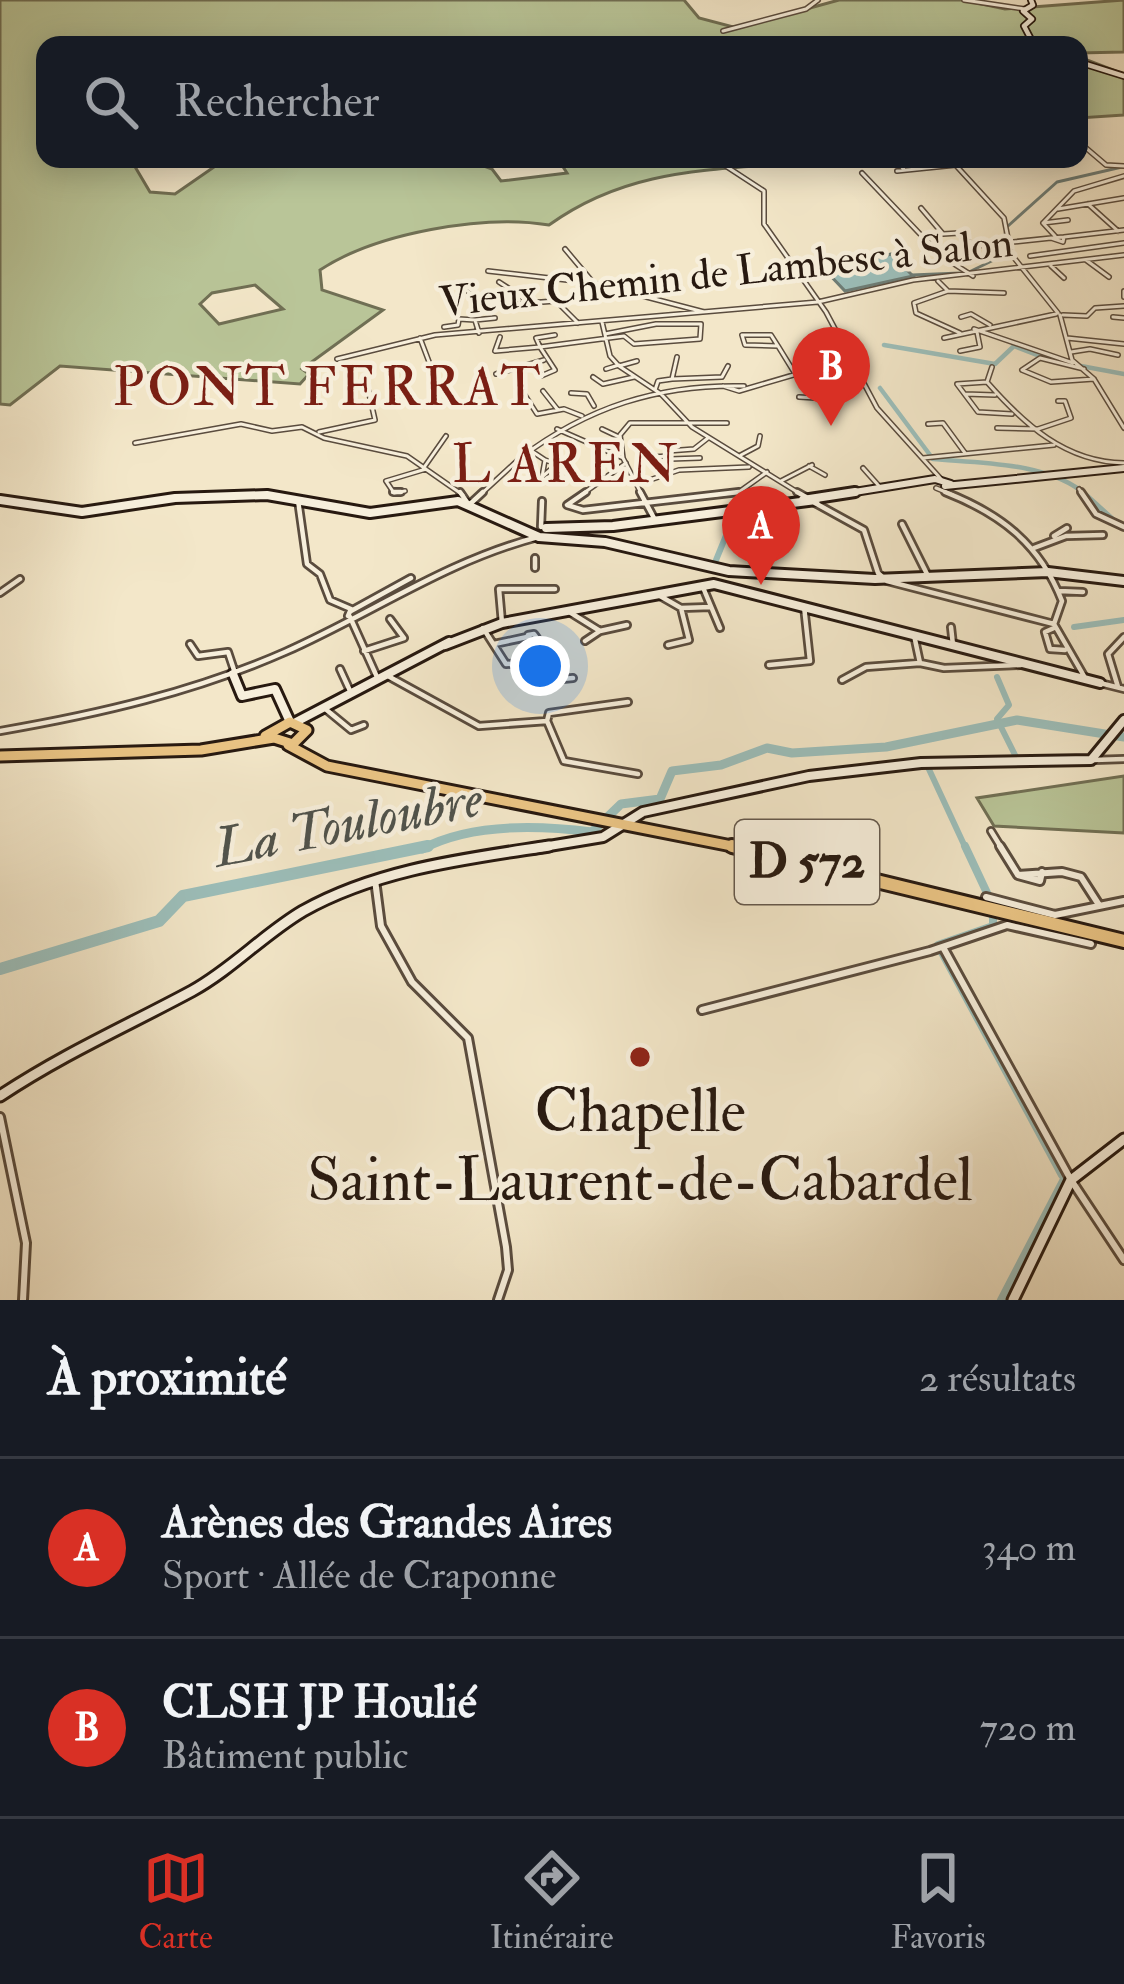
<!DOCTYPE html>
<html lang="fr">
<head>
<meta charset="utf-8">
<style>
	body { margin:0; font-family:"IM FELL Double Pica",serif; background:#20242c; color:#f1f3f6 }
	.you { position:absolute; left:540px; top:666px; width:42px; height:42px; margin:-30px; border:9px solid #fff; border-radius:50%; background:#1a73e8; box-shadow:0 0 0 18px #1a73e833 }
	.badge { display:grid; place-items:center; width:78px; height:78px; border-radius:50%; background:#d93025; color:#fff; font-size:39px; font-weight:700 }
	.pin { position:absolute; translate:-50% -99px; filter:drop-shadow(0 3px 6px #0008) }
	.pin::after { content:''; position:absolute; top:63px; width:42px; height:36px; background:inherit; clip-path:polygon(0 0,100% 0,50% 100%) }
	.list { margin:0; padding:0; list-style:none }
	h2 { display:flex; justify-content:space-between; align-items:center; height:156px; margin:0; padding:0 48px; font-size:51px }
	h2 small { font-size:39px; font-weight:400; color:#9ea1a6 }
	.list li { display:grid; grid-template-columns:78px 1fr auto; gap:36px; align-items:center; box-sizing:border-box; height:180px; padding:0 48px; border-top:3px solid #363941 }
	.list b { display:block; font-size:45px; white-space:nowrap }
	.list p { margin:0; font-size:39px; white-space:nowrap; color:#9ea1a6 }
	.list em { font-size:39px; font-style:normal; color:#9ea1a6 }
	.icon { flex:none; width:66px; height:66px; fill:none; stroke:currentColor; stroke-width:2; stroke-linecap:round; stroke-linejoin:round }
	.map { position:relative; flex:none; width:1124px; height:1300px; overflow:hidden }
	.search { position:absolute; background:#171b24; box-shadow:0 6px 30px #0003; left:36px; right:36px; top:36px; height:132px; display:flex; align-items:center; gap:30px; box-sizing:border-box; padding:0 42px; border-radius:24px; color:#9ea1a6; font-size:45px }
	.sheet { height:516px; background:#171b24 }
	nav { display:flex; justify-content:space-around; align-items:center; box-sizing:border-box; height:168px; border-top:3px solid #363941; background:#171b24; font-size:33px; color:#9ea1a6 }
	nav a { display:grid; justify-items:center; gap:6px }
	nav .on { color:#d93025 }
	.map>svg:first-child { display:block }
	.green { fill:#b9c598; stroke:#706f54; stroke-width:3; fill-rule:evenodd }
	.water { fill:#9cbfbb; stroke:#6d7d77; stroke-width:3 }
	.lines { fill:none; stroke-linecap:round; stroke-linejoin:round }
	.stream { stroke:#6d7d77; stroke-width:3 }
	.canal-far2 { stroke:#9cbfbb; stroke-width:4.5 }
	.canal-far1 { stroke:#9cbfbb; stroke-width:6 }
	.canal { stroke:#9cbfbb; stroke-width:8 }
	.river-far1 { stroke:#9cbfbb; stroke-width:9 }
	.river { stroke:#9cbfbb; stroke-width:12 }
	.street-far2-casing { stroke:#5a4c3e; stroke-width:6 }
	.street-far1-casing { stroke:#5a4c3e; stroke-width:10 }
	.street-casing { stroke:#5a4c3e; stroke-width:12 }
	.secondary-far3-casing { stroke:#271910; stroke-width:8 }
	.secondary-far2-casing { stroke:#271910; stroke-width:10 }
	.secondary-far1-casing { stroke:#271910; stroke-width:14 }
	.secondary-casing { stroke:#271910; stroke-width:15 }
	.primary-far1-casing { stroke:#271910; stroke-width:15 }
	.primary-casing { stroke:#271910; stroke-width:18 }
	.street-far2 { stroke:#f7efdc; stroke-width:3 }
	.street-far1 { stroke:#f7efdc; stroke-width:4.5 }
	.street { stroke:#f7efdc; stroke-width:6 }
	.secondary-far3 { stroke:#f7efdc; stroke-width:4.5 }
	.secondary-far2 { stroke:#f7efdc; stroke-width:6 }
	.secondary-far1 { stroke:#f7efdc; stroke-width:8 }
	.secondary { stroke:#f7efdc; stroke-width:9 }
	.primary-far1 { stroke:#eac484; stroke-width:9 }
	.primary { stroke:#eac484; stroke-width:12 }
	.poi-dot { fill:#8f2418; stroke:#f7efdc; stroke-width:4.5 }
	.labels { text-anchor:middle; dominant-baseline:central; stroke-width:9; stroke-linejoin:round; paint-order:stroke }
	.far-street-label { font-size:42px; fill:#271910; stroke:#f7efdc }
	.shield { fill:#f7efdc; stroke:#65594d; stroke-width:3 }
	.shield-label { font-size:48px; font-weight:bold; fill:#271910 }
	.neighbourhood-label { font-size:54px; letter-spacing:3px; fill:#7a1f14; stroke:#f7efdc }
	.water-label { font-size:54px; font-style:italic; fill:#50534c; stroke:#f7efdc }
	.near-poi-label { font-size:60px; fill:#271910; stroke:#f7efdc }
</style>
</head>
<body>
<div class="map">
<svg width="1124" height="1300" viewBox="0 0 1124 1300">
	<rect width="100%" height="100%" fill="#f3e7c9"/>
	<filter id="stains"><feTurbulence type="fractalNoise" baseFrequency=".00167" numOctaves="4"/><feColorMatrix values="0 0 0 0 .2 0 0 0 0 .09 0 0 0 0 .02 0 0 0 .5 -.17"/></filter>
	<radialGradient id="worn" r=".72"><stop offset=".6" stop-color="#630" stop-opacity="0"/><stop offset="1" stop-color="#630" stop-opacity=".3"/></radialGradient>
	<path class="green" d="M0,0h684l15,18 38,10 102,-28h124l42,9 119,-9v52l-45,1v-8h-1034v114h95l-6,6 16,27 25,2 39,-27 -37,-8h288l27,10 9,12 66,-8 -9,-14h274c-103,13 -194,2 -283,66 -65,-11 -173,8 -229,45l2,20 61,20 -81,59 7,5 -9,10 -240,-18 -50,39 -10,-1zM255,285l28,24 -64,15 -19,-20 12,-11z
		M1079,57l45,17v41l-45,3z
		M1124,776v57l-130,-7 -17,-28z"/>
	<path class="water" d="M891,254l22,22 -68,15 -18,-19z"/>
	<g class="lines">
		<path class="stream" d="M1008,226l49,-44 65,-15
			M969,272l33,-16 4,-28
			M912,275l48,-2"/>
		<path class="canal-far2" d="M884,345l111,19 19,-18 41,16
			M1081,366l43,8
			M880,388l50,67
			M933,459c46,4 117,3 153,36"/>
		<path class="canal-far1" d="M1082,492l31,28
			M714,565l20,-49
			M1074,627l50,-7
			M997,677l12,28 -12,14 19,38
			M927,765l39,84"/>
		<path class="canal" d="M965,846l23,49
			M993,916v10l-55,19 124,230
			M1001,1300l62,-119"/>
		<path class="river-far1" d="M422,849c49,-26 116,-24 170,-17l29,-28 39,-5 12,-28 49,-6 46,-17 25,5 94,-6 131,-27 107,17"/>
		<path class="river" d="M0,969l159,-48 24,-25 245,-50"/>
		<g class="street-far2-casing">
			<path id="street-far2" d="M964,0l61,9
				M723,31l83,-22 12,-9
				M1079,142l27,23 18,1
				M715,159l49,32v33l62,88 51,96 64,71
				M896,159l8,11
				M950,159l54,59 7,36 47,59
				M897,171l59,-6
				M862,173l78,82 33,21
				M1088,204l30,27
				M921,208l22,26 16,-1 15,13 77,-8
				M1058,209l66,-11
				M1043,223l25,-3
				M1055,236l-12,-13 31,-32 50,-15
				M1064,237l-1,5 -12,-4z
				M1064,237l60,-7
				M565,249l26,31
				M1030,256l94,-13
				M1086,260l23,17
				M1051,266l13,12
				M488,271l105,12 111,29
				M938,281l10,10
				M499,282l29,19
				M464,288l21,18 71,-5 22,22
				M1124,291v6
				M1060,315l12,45 22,19 30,49
				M1063,315l24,1 8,-8 29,-2
				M961,317l10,-3 19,11
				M1113,317l11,1
				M602,322l8,34 9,10 42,28 31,33 110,68
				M444,327l14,-2 1,-6 16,1
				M974,329l99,34
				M479,333l-4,-13 20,-2
				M960,333l-44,-20 -2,-10 34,-12 56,2
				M742,335h29l7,11 -33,-1z
				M500,337l-5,14 45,-4 -4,-9 19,-3
				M420,338l14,37
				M944,338l112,-24
				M1067,338l57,6
				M808,340l32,-3
				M778,346l16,26
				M960,351l20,-4 -3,-15
				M1071,352l19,-3 28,6
				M337,359l98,-24 383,-33 95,-22 211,-25
				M619,366l18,-5
				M992,367l-5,15c37,42 78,80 137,81
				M606,369l13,-4
				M1084,369l-44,-11 -18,12 29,12 43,-3
				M496,374l48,-14
				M541,376l14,-6 -15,-23 84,-11 10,8 66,-5 1,-15h-45l-51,10
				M593,377l10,7 31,-7
				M672,379l50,-2 6,-11
				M987,382l-30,2 21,28 34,2
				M723,386l16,5 109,-32
				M521,389l16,25 27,-5 18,7
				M655,390l3,-9 14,-2 5,-22
				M543,391l15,19
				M571,393l16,1 7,12
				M965,394l30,1
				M799,397l17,1 13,-7 -26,-21
				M928,424l15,-1 22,30
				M997,428l41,1 33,-11 -6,-17h-7
				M557,429l66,29
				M602,429l17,8
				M319,432l56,-12 -7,-31
				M135,443l106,-19 31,7 30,-4 22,11 83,18 56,39
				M530,450l15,10
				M741,455l17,-9 2,-10
				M652,457l17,-1
				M700,458l-30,1 -2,-8 26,-2 14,-11
				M923,458l131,-13
				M519,459c68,-52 140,-75 225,-73
				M545,460l12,4 -15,13z
				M425,466l21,-30
				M809,466l16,9
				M863,468l16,18
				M781,481l31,-16
				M638,484l41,-14 70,-3
				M936,488l17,7
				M1079,489l4,6
				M405,491l-11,2 -8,-12 40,-12
				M480,495l38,-35
				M581,495l45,-32
				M642,495l-19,-37 -3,-23 10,-12h97
				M715,495l24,-3 28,-20"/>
		</g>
		<g class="street-far1-casing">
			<path id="street-far1" d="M393,492h8
				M460,492l9,13 14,-13
				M586,492l-19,13 16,5 156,-18
				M640,492l14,26
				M797,492l9,5
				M945,492c56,22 95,52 117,109l-8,23
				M1081,492l15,22 28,13
				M298,500l9,64 13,10 10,26 21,9 -3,7
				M815,503l49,27 14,43 9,8 167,43
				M902,524l25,50
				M541,527l1,-26
				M1054,536l13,-8
				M764,541l2,31
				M1034,548l32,-12 37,-1
				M535,558v10
				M702,585l18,43
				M1059,591l24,1
				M0,593l20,-14
				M660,596l21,12 30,-1
				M351,611l60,-33
				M571,613l29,18 27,-6
				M350,617l27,60
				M502,623l-3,-34h56
				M1054,624l30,52
				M951,627l2,18
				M483,628l23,36 18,-1 7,19 42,-4
				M1054,628l-9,4 5,17 15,1
				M534,634l3,4 -6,3 -3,-6z
				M585,641l15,-10
				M190,644l8,12 30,-4 7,21
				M494,644l33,-7
				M668,645l21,-5 -8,-32
				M364,651l40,-13 -14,-19
				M920,663l24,5 77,-3
				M769,665l41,-4 -6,-55
				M340,669l11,24
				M388,676l91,50 68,-5
				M842,680l24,-13 54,-4 -6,-28
				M1100,683l24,6
				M1118,687l-10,-33 16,-17
				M323,707l28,23 13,-5
				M547,721l17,40 74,13
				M547,721l2,-8 79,-11
				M0,731c98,-17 194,-39 285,-79 86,-38 161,-91 253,-115
				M1094,760l30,-1
				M991,831l11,18"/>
		</g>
		<g class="street-casing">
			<path id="street" d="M1000,846l18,29 44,-3 19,5 18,28
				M1018,875l22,6 2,-9
				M375,880l6,46 31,56 56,56 38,209 2,23 -10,30
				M986,897l69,18 69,-14
				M944,949l127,231 53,80
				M702,1010l228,-59 77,-26 84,19
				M0,1117l26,126 -3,57"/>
		</g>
		<g class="secondary-far3-casing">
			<path id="secondary-far3" d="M1031,0l2,5 -10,6 9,8 -8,7 10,19
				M1079,62l45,14"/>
		</g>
		<g class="secondary-far2-casing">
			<path id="secondary-far2" d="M945,486l179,-18
				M836,495l99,-16 16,5"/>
		</g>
		<g class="secondary-far1-casing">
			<path id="secondary-far1" d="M0,500l82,12 93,-14 92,-3 103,18 88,-12 81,36 66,5 124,29 146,8 173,-7 76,9
				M803,500l52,-8
				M546,528l67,-2 203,-26
				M445,645l57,-22 212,-39 386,99
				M233,674l9,22 33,-7 15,33
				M296,722l153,-80
				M531,849l72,-12 40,-25 166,-36 112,-13 170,-3 33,-40"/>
		</g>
		<g class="secondary-casing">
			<path id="secondary" d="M0,1096c65,-43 125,-69 192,-105 40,-22 72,-57 111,-80 75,-42 162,-52 246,-65
				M1013,1300l58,-120 53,-41"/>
		</g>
		<g class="primary-far1-casing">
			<path id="primary-far1" d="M265,736l25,-14 17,8 -14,14 -19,-6
				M288,745l39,21 420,83
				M0,756l201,-6 73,-12"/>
		</g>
		<g class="primary-casing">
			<path id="primary" d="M732,846l392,95"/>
		</g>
		<use href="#street-far2" class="street-far2"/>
		<use href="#street-far1" class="street-far1"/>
		<use href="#street" class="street"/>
		<use href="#secondary-far3" class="secondary-far3"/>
		<use href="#secondary-far2" class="secondary-far2"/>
		<use href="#secondary-far1" class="secondary-far1"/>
		<use href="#secondary" class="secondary"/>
		<use href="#primary-far1" class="primary-far1"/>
		<use href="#primary" class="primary"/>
	</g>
	<circle class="poi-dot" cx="640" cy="1057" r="12"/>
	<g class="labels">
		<g class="far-street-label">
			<text transform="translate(726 273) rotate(-6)">Vieux Chemin de Lambesc à Salon</text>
		</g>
		<rect class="shield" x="735" y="820" width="144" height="84" rx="9"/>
		<g class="shield-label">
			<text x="807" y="862">D 572</text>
		</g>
		<g class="neighbourhood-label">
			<text x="328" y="388">PONT FERRAT</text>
			<text x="566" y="465">L AREN</text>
		</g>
		<g class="water-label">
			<text transform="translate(348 824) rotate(-11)">La Touloubre</text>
		</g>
		<g class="near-poi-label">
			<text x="640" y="1112">Chapelle<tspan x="640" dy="69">Saint-Laurent-de-Cabardel</tspan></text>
		</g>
	</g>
	<rect width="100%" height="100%" filter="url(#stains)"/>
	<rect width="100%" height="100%" fill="url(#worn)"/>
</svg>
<div class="you"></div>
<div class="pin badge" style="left:761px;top:585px">A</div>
<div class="pin badge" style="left:831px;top:426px">B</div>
<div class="search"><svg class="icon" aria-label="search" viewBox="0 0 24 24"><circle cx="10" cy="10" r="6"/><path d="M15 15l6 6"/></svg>Rechercher</div>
</div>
<section class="sheet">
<h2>À proximité<small>2 résultats</small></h2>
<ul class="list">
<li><span class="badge">A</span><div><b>Arènes des Grandes Aires</b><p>Sport · Allée de Craponne</p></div><em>340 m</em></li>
<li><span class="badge">B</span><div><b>CLSH JP Houlié</b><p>Bâtiment public</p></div><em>720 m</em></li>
</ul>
</section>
<nav>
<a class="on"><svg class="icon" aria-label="map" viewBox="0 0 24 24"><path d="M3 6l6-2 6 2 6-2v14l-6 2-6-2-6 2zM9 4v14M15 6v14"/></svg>Carte</a>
<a><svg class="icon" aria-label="directions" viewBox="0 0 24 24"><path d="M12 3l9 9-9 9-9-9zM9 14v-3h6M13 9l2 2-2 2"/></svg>Itinéraire</a>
<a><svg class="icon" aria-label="saved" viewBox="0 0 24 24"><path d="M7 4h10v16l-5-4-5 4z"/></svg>Favoris</a>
</nav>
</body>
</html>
